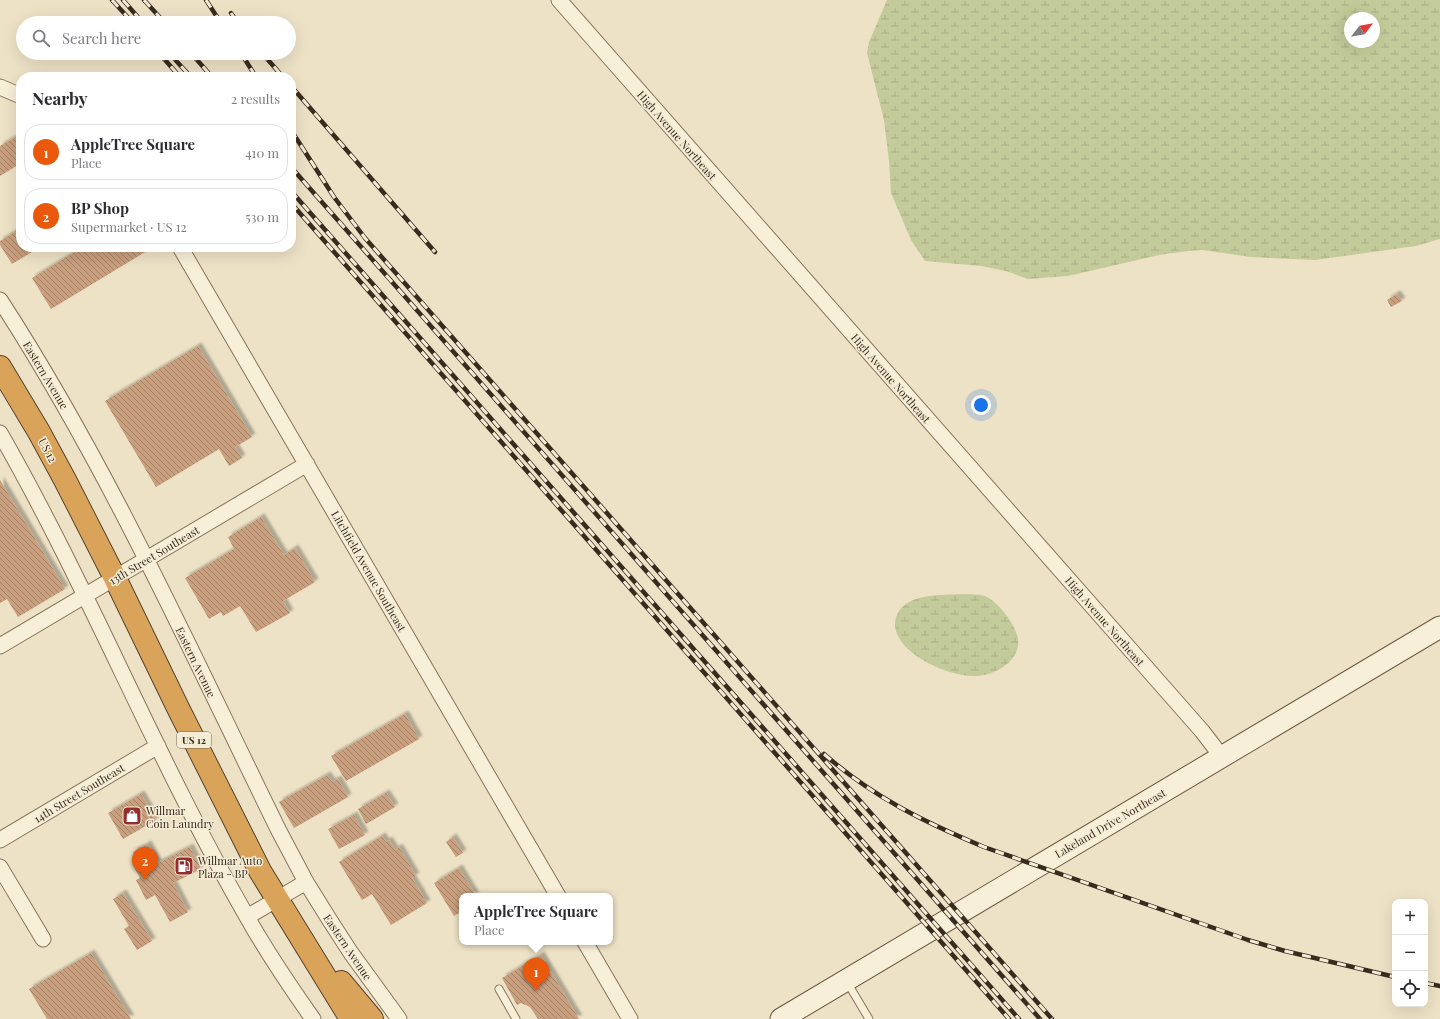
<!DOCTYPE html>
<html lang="en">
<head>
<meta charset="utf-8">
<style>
	body { margin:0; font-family:"Playfair Display",serif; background:#f7f7f7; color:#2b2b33 }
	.controls { position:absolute; right:12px; bottom:12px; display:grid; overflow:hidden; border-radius:8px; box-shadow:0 4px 16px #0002 }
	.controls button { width:36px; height:36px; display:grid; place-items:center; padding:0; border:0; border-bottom:1px solid #e1e1e2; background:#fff; color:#2b2b33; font:20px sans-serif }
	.compass { position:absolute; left:1344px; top:12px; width:36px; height:36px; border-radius:50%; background:#fff; box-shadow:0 4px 16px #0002; rotate:59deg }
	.you { position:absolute; left:981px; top:405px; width:14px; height:14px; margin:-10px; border:3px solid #fff; border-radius:50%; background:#1a73e8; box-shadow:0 0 0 6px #1a73e833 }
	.badge { display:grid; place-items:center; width:26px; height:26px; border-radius:50%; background:#ea580c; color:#fff; font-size:13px; font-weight:700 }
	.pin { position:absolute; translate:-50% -33px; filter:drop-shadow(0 1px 2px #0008) }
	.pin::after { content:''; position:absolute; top:21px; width:14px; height:12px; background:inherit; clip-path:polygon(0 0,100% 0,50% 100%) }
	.popup { position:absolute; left:459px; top:893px; width:154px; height:52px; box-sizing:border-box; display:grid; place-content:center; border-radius:8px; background:#fff; filter:drop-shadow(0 1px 3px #0005); font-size:13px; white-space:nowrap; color:#7c7c81 }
	.popup b { font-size:15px; color:#2b2b33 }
	.popup::after { content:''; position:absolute; left:50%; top:100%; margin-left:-8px; border:8px solid transparent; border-top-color:#fff }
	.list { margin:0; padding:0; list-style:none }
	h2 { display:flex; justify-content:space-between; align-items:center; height:52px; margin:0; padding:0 16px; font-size:17px }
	h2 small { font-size:13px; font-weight:400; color:#7c7c81 }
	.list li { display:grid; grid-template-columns:26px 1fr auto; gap:12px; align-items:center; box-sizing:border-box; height:56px; margin:0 8px 8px; padding:0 8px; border:1px solid #e1e1e2; border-radius:16px }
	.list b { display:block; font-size:15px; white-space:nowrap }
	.list p { margin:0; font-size:13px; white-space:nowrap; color:#7c7c81 }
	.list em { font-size:13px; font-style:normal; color:#7c7c81 }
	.icon { flex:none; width:22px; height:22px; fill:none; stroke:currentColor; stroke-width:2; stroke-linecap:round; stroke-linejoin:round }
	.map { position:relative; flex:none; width:1440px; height:1019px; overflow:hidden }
	.search { position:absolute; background:#fff; box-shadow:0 4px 16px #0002; left:16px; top:16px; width:280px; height:44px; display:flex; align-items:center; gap:10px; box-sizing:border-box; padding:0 14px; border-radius:22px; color:#7c7c81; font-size:15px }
	.panel { position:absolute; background:#fff; box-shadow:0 4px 16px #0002; left:16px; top:72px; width:280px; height:180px; border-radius:16px }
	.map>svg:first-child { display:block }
	.wetland { fill:url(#wetland-marsh); fill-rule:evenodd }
	.park { fill:url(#park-tufts) }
	.building { fill:url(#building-back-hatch); filter:url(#shadow) }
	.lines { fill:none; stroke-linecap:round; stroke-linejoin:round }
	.lane-casing { stroke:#88745c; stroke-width:9 }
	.street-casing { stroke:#88745c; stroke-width:17 }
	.secondary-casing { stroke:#6a553f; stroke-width:23 }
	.highway-casing { stroke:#564330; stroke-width:24 }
	.lane { stroke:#f8efd9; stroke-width:7 }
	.street { stroke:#f8efd9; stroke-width:15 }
	.secondary { stroke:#f8efd9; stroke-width:21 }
	.highway { stroke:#d9a45a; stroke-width:22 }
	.rail-casing { stroke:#392c1f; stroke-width:4.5 }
	.rail { stroke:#f5ecd5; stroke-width:3; stroke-dasharray:9; stroke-linecap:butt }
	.labels { text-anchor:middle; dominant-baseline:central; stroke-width:3; stroke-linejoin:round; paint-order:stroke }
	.shield { fill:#f5ecd5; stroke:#716656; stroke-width:1 }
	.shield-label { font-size:10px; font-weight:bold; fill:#392c1f }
	.street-label { font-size:11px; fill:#392c1f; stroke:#f5ecd5 }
	.poi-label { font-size:11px; fill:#392c1f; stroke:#f5ecd5; text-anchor:start }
</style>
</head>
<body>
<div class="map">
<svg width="1440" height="1019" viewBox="0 0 1440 1019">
	<defs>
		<pattern id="wetland-marsh" width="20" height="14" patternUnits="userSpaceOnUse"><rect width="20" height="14" fill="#c4cb9a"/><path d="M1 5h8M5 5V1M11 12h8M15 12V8" fill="none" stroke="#a9ae84"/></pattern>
		<pattern id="park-tufts" width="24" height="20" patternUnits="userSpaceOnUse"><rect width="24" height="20" fill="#c4cb9a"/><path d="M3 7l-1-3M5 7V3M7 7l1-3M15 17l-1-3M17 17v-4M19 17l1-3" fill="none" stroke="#a9ae84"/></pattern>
		<pattern id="building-back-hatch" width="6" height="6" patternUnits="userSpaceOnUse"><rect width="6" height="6" fill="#ca9f7d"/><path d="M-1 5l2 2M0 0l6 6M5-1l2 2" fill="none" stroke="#a58266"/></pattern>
		<filter id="shadow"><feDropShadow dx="3.5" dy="-3.5" stdDeviation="1" flood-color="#0004"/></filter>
	</defs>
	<rect width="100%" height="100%" fill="#ede2c6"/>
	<path class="wetland" d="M887,0h553v239l-24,7 -101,14 -64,-3 -49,-7 -14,1 -29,4 -91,21 -40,3 -22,-8 -25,-5 -56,-5 -14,-21 -20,-47 -2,-32 -5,-41 -17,-67 2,-11zM1350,18h24v24h-24z
		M969,594c5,1 13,0 18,3 13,7 34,33 31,49 -3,18 -25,29 -41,30 -27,2 -84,-23 -82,-54 1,-7 5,-14 11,-18 15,-11 45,-9 63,-10z"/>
	<path class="park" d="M530,942h20l-15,9z"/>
	<path class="building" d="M21,134v29l-21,13v-30z
		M21,228v19h19l-28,17 -12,-19v-4z
		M83,247h58l4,5 -94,57 -19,-31z
		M1397,294l5,7 -11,6 -4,-7z
		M198,346l54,91 -17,10 7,11 -13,8 -10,-17 -63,38 -51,-86z
		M0,480l65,109 -47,28 -11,-18 -7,4z
		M261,517l23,38 11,-7 20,34 -32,19 7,12 -34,19 -16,-26 -17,10 -2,-4 -12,7 -24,-41 49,-29 -6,-12z
		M405,714l14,25 -73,42 -15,-25z
		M327,775l5,7 6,-3 10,18 -54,31 -15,-26z
		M386,793l9,14 -29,17 -8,-15z
		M141,794l15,26 -33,19 -15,-26z
		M354,815l11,20 -26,14 -11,-20z
		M382,836l4,6 3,-2 6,10 4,-3 17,29 -4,2 15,25 -36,22 -19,-31 -10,6 -23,-38z
		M453,837l10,16 -7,4 -10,-15z
		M148,844l10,19 32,-16 11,22 -28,14 15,29 -18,10 -15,-27 -9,5 -10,-20 4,-2 -5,-9 1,-4 3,-2 -6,-11z
		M459,868l17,28h-14v15l-8,5 -20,-33z
		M123,893l29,48 -15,9 -13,-21 5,-3 -16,-27z
		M91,953l40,66h-84l-18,-30z
		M541,955l38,64h-41l-8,-12 -9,-4 -4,2 -15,-27z"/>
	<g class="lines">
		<g class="lane-casing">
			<path id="lane" d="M847,982l22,37
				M499,989l17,30"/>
		</g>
		<g class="street-casing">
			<path id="street" d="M559,0l643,731 20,26
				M0,87l21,9
				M180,247l378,649
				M0,300c109,168 191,352 279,531l27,51 23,37 22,34 48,66
				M0,433c90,157 156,326 246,482 20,36 43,70 67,104
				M0,646l307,-182
				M0,840l158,-94
				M0,867l43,72
				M247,917l59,-35
				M585,942l45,77"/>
		</g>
		<g class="secondary-casing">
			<path id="secondary" d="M781,1019l659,-392"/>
		</g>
		<g class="highway-casing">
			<path id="highway" d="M0,367l39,65 26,48 50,98 64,132 81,161 91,148
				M341,982l31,37"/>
		</g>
		<use href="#lane" class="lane"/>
		<use href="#street" class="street"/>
		<use href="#secondary" class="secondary"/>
		<use href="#highway" class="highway"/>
		<g class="rail-casing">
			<path id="rail" d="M112,0l21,23
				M123,0l20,23
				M144,0l21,23
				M206,0l15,23
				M231,13l7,10
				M159,53l21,24
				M169,53l22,24
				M191,53l21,24
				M241,53l15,24
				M262,53l21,24
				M291,86l144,166
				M291,130l43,67 31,41 687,781
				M291,167l749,852
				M291,191l728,828
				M291,203l718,816
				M824,754c49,43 100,68 160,93l264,93 37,11 110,26
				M1425,983l15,3"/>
		</g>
		<use href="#rail" class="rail"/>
	</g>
	<defs>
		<g id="shop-square" transform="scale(1)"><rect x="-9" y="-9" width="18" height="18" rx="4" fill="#952f2e" stroke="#f5ecd5"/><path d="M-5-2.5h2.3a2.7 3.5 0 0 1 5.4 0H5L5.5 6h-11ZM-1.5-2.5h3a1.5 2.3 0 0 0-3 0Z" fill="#fff"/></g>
		<g id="fuel-square" transform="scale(1)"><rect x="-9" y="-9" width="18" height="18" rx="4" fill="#952f2e" stroke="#f5ecd5"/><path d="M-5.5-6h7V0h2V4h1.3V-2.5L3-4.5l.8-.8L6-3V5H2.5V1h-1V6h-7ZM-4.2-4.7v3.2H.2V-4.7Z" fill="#fff"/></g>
	</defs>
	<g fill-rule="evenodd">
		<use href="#shop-square" x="132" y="816"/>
		<use href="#fuel-square" x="184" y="866"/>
	</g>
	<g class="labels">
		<rect class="shield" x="177" y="732" width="34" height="16" rx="3"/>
		<g class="shield-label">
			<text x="194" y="740">US 12</text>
		</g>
		<g class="street-label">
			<text transform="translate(677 135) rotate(49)">High Avenue Northeast</text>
			<text transform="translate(46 375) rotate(59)">Eastern Avenue</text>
			<text transform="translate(891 378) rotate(49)">High Avenue Northeast</text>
			<text transform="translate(48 450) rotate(62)">US 12</text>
			<text transform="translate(154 555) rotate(-31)">13th Street Southeast</text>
			<text transform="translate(369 571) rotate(60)">Litchfield Avenue Southeast</text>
			<text transform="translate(1105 621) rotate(49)">High Avenue Northeast</text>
			<text transform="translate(196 662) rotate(64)">Eastern Avenue</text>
			<text transform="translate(79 793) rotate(-31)">14th Street Southeast</text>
			<text transform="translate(1110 823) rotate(-30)">Lakeland Drive Northeast</text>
			<text transform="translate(348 947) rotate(56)">Eastern Avenue</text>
		</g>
		<g class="poi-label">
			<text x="146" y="810">Willmar<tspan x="146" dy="13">Coin Laundry</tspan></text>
			<text x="198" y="860">Willmar Auto<tspan x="198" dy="13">Plaza - BP</tspan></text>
		</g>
	</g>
</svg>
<div class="controls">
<button>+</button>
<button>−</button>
<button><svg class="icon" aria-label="locate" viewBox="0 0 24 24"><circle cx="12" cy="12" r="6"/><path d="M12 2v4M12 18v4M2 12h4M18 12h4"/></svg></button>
</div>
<svg class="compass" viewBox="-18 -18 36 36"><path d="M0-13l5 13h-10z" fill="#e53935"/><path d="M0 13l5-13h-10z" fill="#7c7c81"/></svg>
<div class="you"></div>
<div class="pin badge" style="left:536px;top:991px">1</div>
<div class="popup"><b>AppleTree Square</b>Place</div>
<div class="pin badge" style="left:145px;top:880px">2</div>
<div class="search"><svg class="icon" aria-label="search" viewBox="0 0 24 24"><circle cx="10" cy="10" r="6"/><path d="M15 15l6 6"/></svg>Search here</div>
<section class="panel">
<h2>Nearby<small>2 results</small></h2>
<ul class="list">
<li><span class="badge">1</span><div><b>AppleTree Square</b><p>Place</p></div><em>410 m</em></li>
<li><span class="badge">2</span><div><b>BP Shop</b><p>Supermarket · US 12</p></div><em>530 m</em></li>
</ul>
</section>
</div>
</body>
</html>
